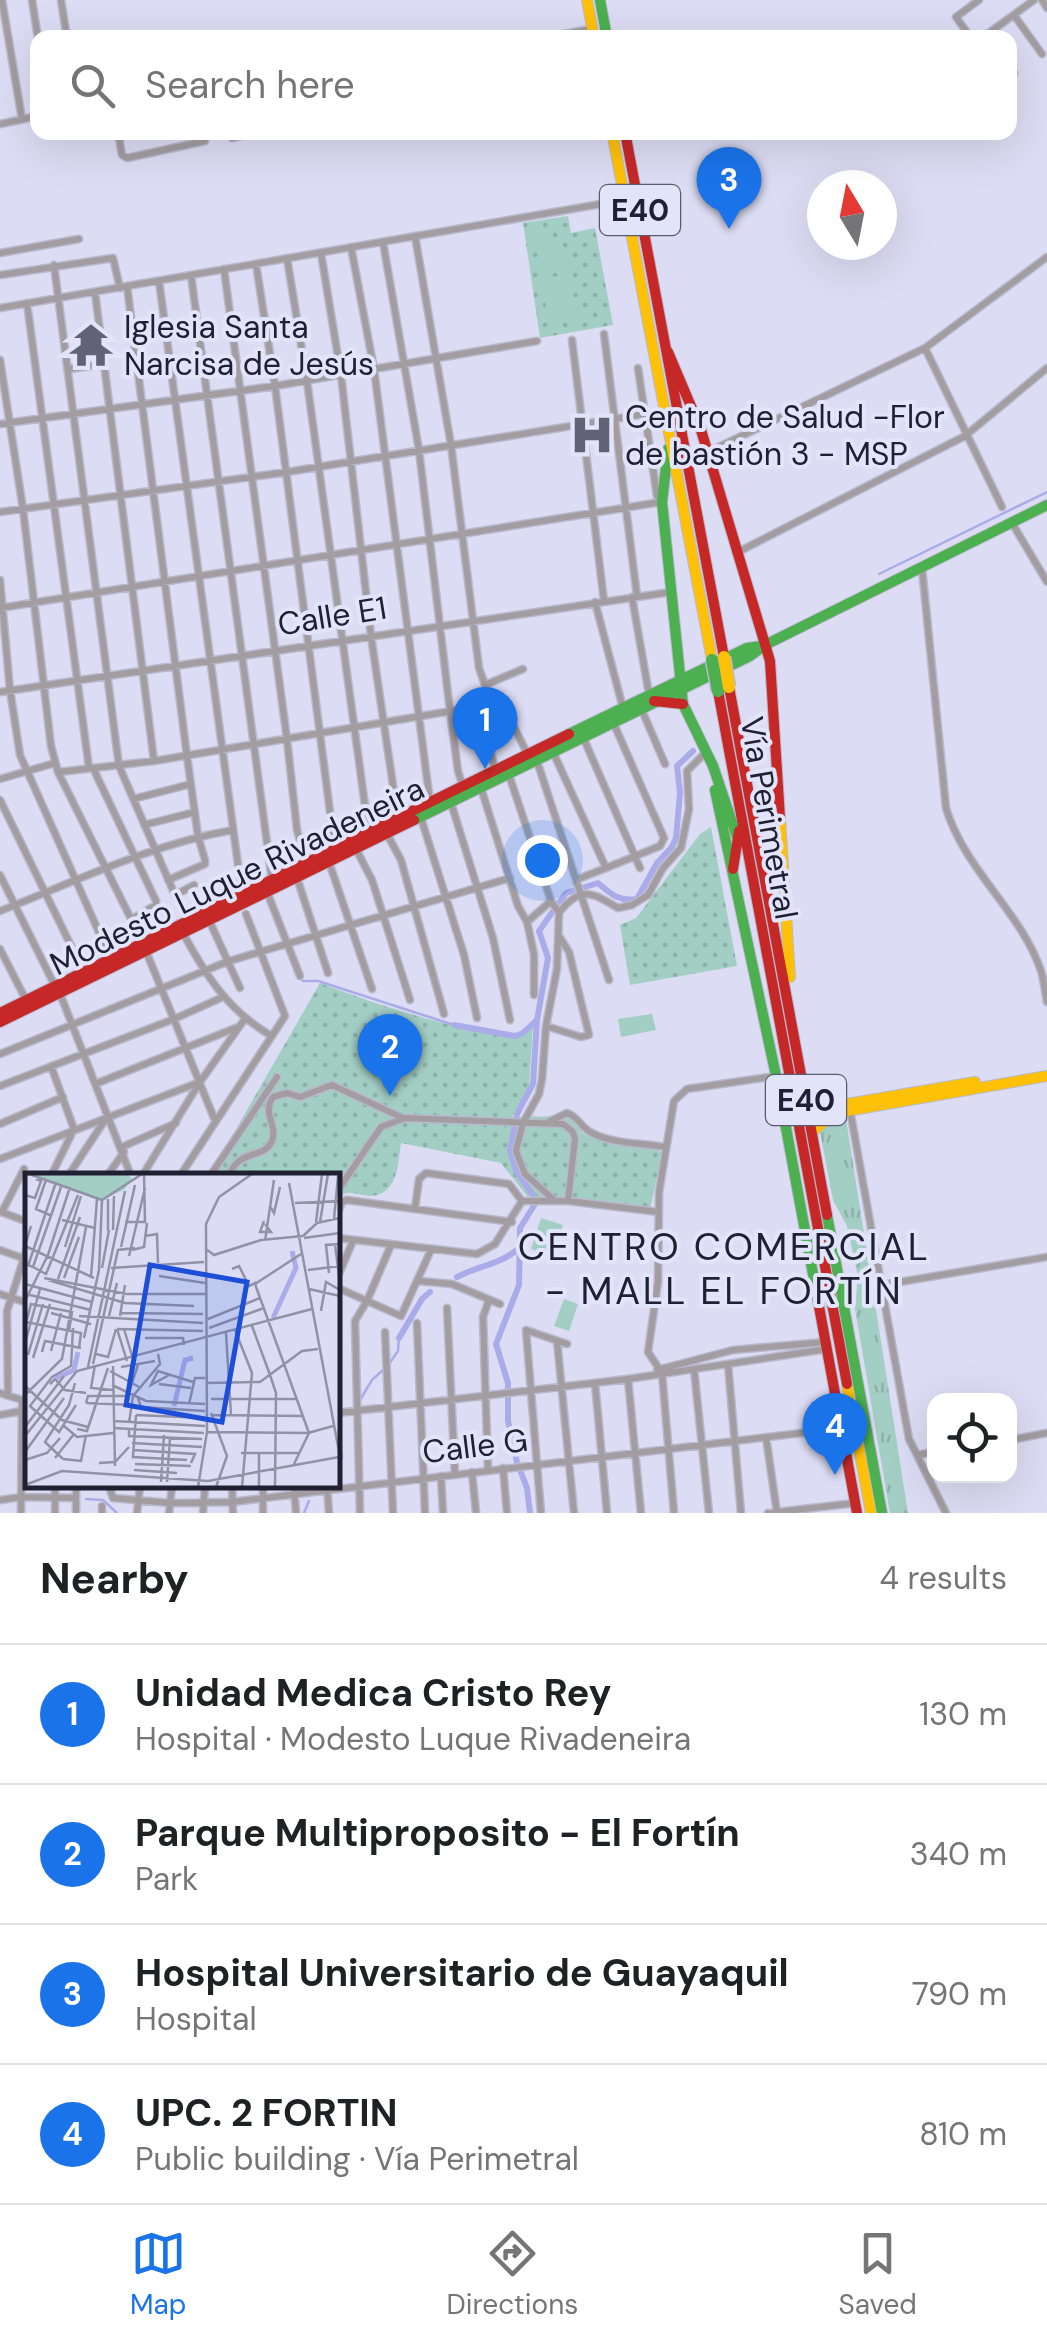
<!DOCTYPE html>
<html lang="en">
<head>
<meta charset="utf-8">
<style>
	body { margin:0; font-family:"DM Sans",sans-serif; background:#f6f6f6; color:#202124 }
	.controls { position:absolute; right:30px; bottom:30px; display:grid; overflow:hidden; border-radius:20px; box-shadow:0 10px 40px #0002 }
	.controls button { width:90px; height:90px; display:grid; place-items:center; padding:0; border:0; border-bottom:2px solid #e0e0e0; background:#fff; color:#202124; font:50px sans-serif }
	.compass { position:absolute; left:807px; top:170px; width:90px; height:90px; border-radius:50%; background:#fff; box-shadow:0 10px 40px #0002; rotate:350deg }
	.you { position:absolute; left:542px; top:860px; width:35px; height:35px; margin:-25px; border:8px solid #fff; border-radius:50%; background:#1a73e8; box-shadow:0 0 0 15px #1a73e833 }
	.badge { display:grid; place-items:center; width:65px; height:65px; border-radius:50%; background:#1a73e8; color:#fff; font-size:32px; font-weight:700 }
	.pin { position:absolute; translate:-50% -82px; filter:drop-shadow(0 2px 5px #0008) }
	.pin::after { content:''; position:absolute; top:52px; width:35px; height:30px; background:inherit; clip-path:polygon(0 0,100% 0,50% 100%) }
	.list { margin:0; padding:0; list-style:none }
	h2 { display:flex; justify-content:space-between; align-items:center; height:130px; margin:0; padding:0 40px; font-size:42px }
	h2 small { font-size:32px; font-weight:400; color:#757577 }
	.list li { display:grid; grid-template-columns:65px 1fr auto; gap:30px; align-items:center; box-sizing:border-box; height:140px; padding:0 40px; border-top:2px solid #e0e0e0 }
	.list b { display:block; font-size:38px; white-space:nowrap }
	.list p { margin:0; font-size:32px; white-space:nowrap; color:#757577 }
	.list em { font-size:32px; font-style:normal; color:#757577 }
	.icon { flex:none; width:55px; height:55px; fill:none; stroke:currentColor; stroke-width:2; stroke-linecap:round; stroke-linejoin:round }
	.map { position:relative; flex:none; width:1047px; height:1513px; overflow:hidden }
	.search { position:absolute; background:#fff; box-shadow:0 10px 40px #0002; left:30px; right:30px; top:30px; height:110px; display:flex; align-items:center; gap:25px; box-sizing:border-box; padding:0 35px; border-radius:20px; color:#757577; font-size:38px }
	.sheet { height:690px; background:#fff }
	nav { display:flex; justify-content:space-around; align-items:center; box-sizing:border-box; height:140px; border-top:2px solid #e0e0e0; background:#fff; font-size:28px; color:#757577 }
	nav a { display:grid; justify-items:center; gap:5px }
	nav .on { color:#1a73e8 }
	.map>svg:first-child { display:block }
	.grass { fill:url(#grass-tufts) }
	.park { fill:url(#park-dots) }
	.pitch { fill:#a3cec4 }
	.lines { fill:none; stroke-linecap:round; stroke-linejoin:round }
	.stream { stroke:#aaace9; stroke-width:2.5 }
	.canal { stroke:#aaace9; stroke-width:6 }
	.street-casing { stroke:#b8b9cc; stroke-width:9 }
	.fast-casing { stroke:#b8b9cc; stroke-width:12 }
	.slow-casing { stroke:#b8b9cc; stroke-width:12 }
	.jam-casing { stroke:#b8b9cc; stroke-width:12 }
	.street { stroke:#a39da1; stroke-width:6 }
	.fast { stroke:#4caf50; stroke-width:10 }
	.slow { stroke:#ffc107; stroke-width:10 }
	.jam { stroke:#c62828; stroke-width:10 }
	.fast-bridge-casing { stroke:#b8b9cc; stroke-width:15; stroke-linecap:butt }
	.slow-bridge-casing { stroke:#b8b9cc; stroke-width:15; stroke-linecap:butt }
	.fast-bridge { stroke:#4caf50; stroke-width:12 }
	.slow-bridge { stroke:#ffc107; stroke-width:12 }
	.labels { text-anchor:middle; dominant-baseline:central; stroke-width:8; stroke-linejoin:round; paint-order:stroke }
	.shield { fill:#e2e4f9; stroke:#5a5b6e; stroke-width:2.5 }
	.shield-label { font-size:30px; font-weight:bold; fill:#202033 }
	.poi-label { font-size:32px; fill:#202033; stroke:#e2e4f9; text-anchor:start }
	.street-label { font-size:32px; fill:#202033; stroke:#e2e4f9 }
	.quarter-label { font-size:38px; letter-spacing:2.5px; fill:#202033; stroke:#e2e4f9 }
	.inset-river { fill:none; stroke:#aaace9; stroke-width:5 }
	.inset-road { fill:none; stroke:#9191a7; stroke-width:2.5 }
	.view { fill:#1d4ed8; fill-opacity:0.15; stroke:#1d4ed8; stroke-width:5 }
	.inset-edge { fill:none; stroke:#202033; stroke-width:5 }
</style>
</head>
<body>
<div class="map">
<svg width="1047" height="1513" viewBox="0 0 1047 1513">
	<defs>
		<pattern id="grass-tufts" width="24" height="20" patternUnits="userSpaceOnUse" patternTransform="scale(2.5)"><rect width="24" height="20" fill="#a3cec4"/><path d="M3 7l-1-3M5 7V3M7 7l1-3M15 17l-1-3M17 17v-4M19 17l1-3" fill="none" stroke="#8cb1a9"/></pattern>
		<pattern id="park-dots" width="8" height="8" patternUnits="userSpaceOnUse" patternTransform="scale(2.5)"><rect width="8" height="8" fill="#a3cec4"/><path d="M2 2h.1M6 6h.1" fill="none" stroke="#8cb1a9" stroke-width="1.8" stroke-linecap="round"/></pattern>
	</defs>
	<rect width="100%" height="100%" fill="#dcddf4"/>
	<path class="grass" d="M841,1116l5,3 62,394h-18l-35,-204 3,-33 -11,-50 -14,-26 -13,-68 7,-11z"/>
	<path class="park" d="M568,216l3,17 24,-5 18,97 -73,13 -17,-115z
		M711,827l26,139 -107,19 -10,-60 16,-7 64,-84z
		M320,983c63,24 128,45 196,54l17,-11 -4,62 -17,29 61,-1 10,17 10,4 65,12 4,5 -12,55 -123,-13 -26,-33 -100,-20c-3,21 -3,59 -39,52 -11,-2 -13,-4 -24,1v-20h-129z"/>
	<path class="pitch" d="M543,224l5,24 -17,3 -4,-25z
		M571,247l3,19 -32,5 -2,-19z
		M569,274l10,44 -30,5 -8,-44z
		M652,1014l4,16 -35,7 -3,-18z
		M541,1218l22,7 -10,31 -22,-7z
		M564,1299l14,5 -9,27 -15,-5z"/>
	<g class="lines">
		<path class="stream" d="M879,574l168,-82
			M303,981h15l136,44
			M389,1364l9,-13 1,-13
			M360,1400l12,-20 11,-10
			M338,1434l4,24 -4,6
			M86,1499l17,1 14,13
			M304,1513l5,-12"/>
		<path class="canal" d="M454,1025l61,11 8,-3 13,-12
			M457,1277c21,-11 44,-13 61,-28
			M399,1338l23,-39 8,-7
			M530,1513l-3,-25 -10,-26 -9,-41v-38l-12,-39 23,-59 1,-57 17,-27 -21,-30 -6,-20 7,-37 16,-30 4,-64 11,-62 -9,-27 27,-38 32,-10c13,11 21,19 39,16l20,-36 15,-16 4,-9 4,-45 -3,-27 16,-15"/>
		<g class="street-casing">
			<path id="street" d="M2,0l20,119
				M32,0l6,38
				M61,0l6,38
				M1042,0l5,8
				M1014,15l28,39
				M543,38l48,-9
				M971,38l-15,-21 23,-17
				M982,38l52,-38
				M1010,67l4,6
				M0,124l38,-8
				M118,132l4,23 5,3 78,-17
				M227,132l5,6 27,-6
				M415,236l36,209 28,223 10,28 10,1 29,58
				M383,242l36,208 31,261 8,60 5,16
				M351,247l23,122 56,433
				M0,253l79,-14
				M321,253l20,122 30,261 24,163 8,17
				M287,258l20,123 60,439
				M256,264l19,122 58,449
				M54,265l65,501 56,129 19,-10
				M224,269l63,470 10,91 9,33
				M0,275l113,-17 7,30
				M191,275l81,605
				M159,281l83,613
				M127,286l60,470 11,80 7,24v4l-37,16
				M95,292l59,469
				M27,303l62,465
				M0,308l624,-108
				M604,334l33,262
				M572,340l32,261
				M925,348l77,159
				M0,360l23,149 28,237 7,26 85,171
				M638,368l19,128
				M69,369l35,-5
				M0,424l275,-38 262,-45
				M708,452l217,-104 122,-91
				M0,512l287,-40 358,-58
				M1012,523l35,59
				M736,553l229,-117 82,-68
				M922,568l24,240c18,61 76,105 95,163 3,10 4,21 6,31
				M0,580l10,110 10,65 86,193
				M632,597l17,97
				M595,602l28,106
				M0,608l661,-106
				M485,685l38,-16
				M0,692l671,-100
				M641,708l24,56
				M583,737l57,131
				M553,752l53,116 54,-22 4,-8 -51,-116
				M536,758l73,222
				M93,768l63,133v4l-24,14
				M59,772l95,-11 321,-54 21,63
				M509,775l42,126 8,12
				M0,779l55,-16
				M481,788l37,118 9,16 24,-21
				M133,799l58,-15
				M0,800l78,160
				M451,803l42,135 17,82
				M421,818l43,137 13,63
				M144,825l51,-13
				M387,834l14,26 43,154
				M356,849l16,31 38,120
				M329,862l43,127
				M0,875l53,107
				M297,878l31,95
				M578,879l28,-11
				M267,892l33,84
				M0,911c76,-30 152,-67 233,-81
				M209,920l31,68
				M527,922l7,32v41
				M183,933c23,43 45,77 87,102
				M0,949l26,51
				M146,951l68,167
				M59,991l72,185
				M546,1026l35,11 8,-2 -20,-83 -10,-16
				M0,1054l229,-93 281,-83
				M95,1084l143,-57
				M0,1086l174,-67 49,-22
				M850,1110l59,329 37,74
				M550,1121l17,-8c12,4 13,14 25,20 21,11 50,10 73,14
				M0,1124l63,-27
				M122,1147l54,-24
				M0,1159l200,-77
				M51,1176l23,-47 -23,-63
				M68,1176l39,-59
				M107,1176l17,-24
				M142,1176l58,-94 44,-62
				M180,1176l105,-160 -39,-102
				M210,1176l67,-99
				M229,1176c9,-27 33,-17 42,-33 9,-15 -10,-29 2,-46l14,-4 13,4 32,-12 71,33 160,6 10,8 2,7 -7,62
				M338,1190l43,-63 21,-8
				M554,1200l-29,-26 -9,-23 7,-28 16,-29 3,-15 4,-53 11,-57 2,-56c21,-28 34,-20 59,-5l14,-3 16,-10 15,-27 18,-20 8,-39 -2,-38 15,-15
				M415,1209l4,-30 7,-6 83,11 13,17
				M1,1212l27,10
				M2,1212l22,-43
				M338,1212l4,-10 5,-2 165,22
				M338,1238l139,16 18,-10 27,-43h46l91,11
				M0,1250l28,10
				M338,1276l15,-35
				M419,1281l33,3 48,20
				M882,1285l165,-28
				M338,1288l29,13 24,-56
				M0,1294l28,9
				M447,1308l8,166
				M417,1323l8,190
				M385,1332l8,181
				M557,1341l17,172
				M728,1364l13,149
				M694,1369l15,144
				M657,1370l76,-20 93,-8
				M628,1379l13,134
				M595,1383l12,130
				M0,1393l28,9
				M8,1396l-1,-85 21,-66
				M338,1413l290,-34 199,-30
				M0,1415l21,-4
				M766,1437l11,76
				M1010,1440l37,-7
				M917,1455l17,-3
				M503,1468l4,45
				M488,1470l-5,-153 6,-17
				M472,1472l4,41
				M441,1476l2,37
				M55,1486v27
				M76,1486v27
				M109,1486l4,12 57,5 62,-1 611,-74
				M232,1486l1,27
				M263,1486v27
				M294,1486l2,27
				M327,1486l2,27
				M0,1500l21,-3 55,1
				M102,1506v7
				M21,1513l1,-111
				M137,1513l3,-27
				M169,1513l3,-27
				M203,1513l2,-27
				M360,1513l-5,-192 12,-20 34,15 30,-66
				M541,1513l-15,-183 41,14
				M674,1513l-12,-140 -14,-21 10,-70 1,-90 15,-91 13,-12 89,-13
				M768,1513l88,-10"/>
		</g>
		<g class="fast-casing">
			<path id="fast" d="M600,0l7,38
				M668,449l-6,53 21,202 30,62 24,71
				M569,734l178,-86 15,-2
				M715,790l64,300 39,211
				M414,820l336,-164 15,-11 282,-140
				M827,1215l55,298"/>
		</g>
		<g class="slow-casing">
			<path id="slow" d="M587,0l7,38
				M612,132l100,528
				M780,818l10,159
				M806,1101l29,5 140,-24
				M812,1132l23,-19 212,-37
				M847,1384l24,129"/>
		</g>
		<g class="jam-casing">
			<path id="jam" d="M625,132l99,525
				M668,352l33,78 69,231 10,157
				M729,687l98,528
				M718,691l129,693
				M654,701l29,3
				M733,869l6,-38
				M0,1013l569,-279
				M0,1022l414,-202
				M818,1301l39,212"/>
		</g>
		<use href="#street" class="street"/>
		<use href="#fast" class="fast"/>
		<use href="#slow" class="slow"/>
		<use href="#jam" class="jam"/>
		<g class="fast-bridge-casing">
			<path id="fast-bridge" d="M712,660l6,31"/>
		</g>
		<g class="slow-bridge-casing">
			<path id="slow-bridge" d="M724,657l5,30"/>
		</g>
		<use href="#fast-bridge" class="fast-bridge"/>
		<use href="#slow-bridge" class="slow-bridge"/>
	</g>
	<defs>
		<g id="temple-bare" transform="scale(3.45)"><path d="M0-6L5-2H3V0L6.5 2.5H4V6H1.5V3h-3V6H-4V2.5H-6.5L-3 0V-2H-5Z" fill="#626277" stroke="#e2e4f9" stroke-width="2.5" paint-order="stroke"/></g>
		<g id="hospital-bare" transform="scale(3.45)"><path d="M-5-5h3v3.5h4V-5h3V5h-3V1.5h-4V5h-3Z" fill="#626277" stroke="#e2e4f9" stroke-width="2.5" paint-order="stroke"/></g>
	</defs>
	<g fill-rule="evenodd">
		<use href="#temple-bare" x="91" y="345"/>
		<use href="#hospital-bare" x="592" y="435"/>
	</g>
	<g class="labels">
		<g class="shield">
			<rect x="600" y="185" width="80" height="50" rx="8"/>
			<rect x="766" y="1075" width="80" height="50" rx="8"/>
		</g>
		<g class="shield-label">
			<text x="640" y="210">E40</text>
			<text x="806" y="1100">E40</text>
		</g>
		<g class="poi-label">
			<text x="124" y="327">Iglesia Santa<tspan x="124" dy="37">Narcisa de Jesús</tspan></text>
			<text x="625" y="417">Centro de Salud -Flor<tspan x="625" dy="37">de bastión 3 - MSP</tspan></text>
		</g>
		<g class="street-label">
			<text transform="translate(332 616) rotate(-9)">Calle E1</text>
			<text transform="translate(769 818) rotate(80)">Vía Perimetral</text>
			<text transform="translate(237 876) rotate(-26)">Modesto Luque Rivadeneira</text>
			<text transform="translate(475 1446) rotate(-7)">Calle G</text>
		</g>
		<g class="quarter-label">
			<text x="724" y="1247">CENTRO COMERCIAL<tspan x="724" dy="44">- MALL EL FORTÍN</tspan></text>
		</g>
	</g>
	<g transform="translate(25 1173)">
		<rect width="315" height="315" fill="#dcddf4"/>
		<path d="M8,1h93l6,4 -8,12 -23,10z" fill="#a3cec4"/>
		<path class="inset-river" d="M248,145l23,-50 -4,-17M31,205l18,-8 4,-18M149,233l11,-46 8,-2"/>
		<path class="inset-road" d="M4,1l73,26 40,-26M21,7l-10,29 14,6M264,10l51,274M0,22l10,3 6,-17 -5,-2M270,30l45,-2M245,33l4,7 6,-26M309,46l4,-43M37,47l33,8M239,48l-4,11h11l-6,-8M100,49h20l-1,-48M291,49l6,-48M295,49l8,-48M6,53l-6,20 69,32M88,57l1,-34M83,58v-32M120,63l12,-2 1,29M278,63l14,-13 23,-5M279,65l36,-5M240,68l9,-61M310,71l5,40M40,74l16,-51M96,74l14,-62M181,76l8,6 47,-15 42,-4M107,77l12,-3 3,-24M104,83l16,-68M0,91l8,3 28,-80M3,93l28,-84M8,94l13,7 32,-79M77,95l7,-38M86,95l93,-6M207,96l7,-3 10,20 8,-4M283,97l32,-4M304,100l-3,-28 14,-1M134,103l46,7M66,104l6,-78M19,105l83,16h78M39,105l15,-41M33,106l22,-62M23,107l77,23 69,3M0,111l67,18M284,116l31,7M1,121l65,16M0,128l23,-46 22,-68M296,138l5,-29 14,8M26,140l40,11M96,140l82,1M54,143l124,7M84,143l8,-33M95,143l5,-31M183,146l52,-21M1,149l55,11 -2,15M227,153l18,49M0,154l6,-23 41,8 -3,19M184,155l55,-20M92,156l86,2M92,156l10,32M99,156l9,30M210,157l17,43 -10,114M201,160l5,82M59,165l15,-68 3,-70M120,165h38l1,7M0,170l15,-54M26,178l10,-38M17,179l3,-11 36,7M71,181l12,3 8,-28M3,182l15,-51M8,185l17,-54M68,191l25,-114 17,-2M70,192l-4,23 22,2M46,193l-19,11 -22,29 29,26 17,-27M88,193l2,100M46,194l2,-39M63,194l37,-176M96,194l34,-6M85,198l29,16M144,202l-18,10 7,-14 35,11M245,202l6,18 -1,94M182,210l53,-1 42,-31 16,-2M25,211l5,-5 10,11 21,3M134,211l32,4M87,212l34,16 59,3M0,213l37,34 26,7M0,222l37,-36 24,-132M103,222l10,-30M113,225l3,9 64,4M186,226h86M61,230l2,-7h41M61,230l47,2M164,231l6,-26h10M186,240l16,43 -11,31M111,242l-3,42 54,3M111,242l69,3M186,242l92,1M88,248l92,5M104,250l4,-27 27,-32 -2,-10M39,253l13,11 36,-4M0,254l39,-51M88,255l91,5M52,256l10,2 21,-63M104,256v7l73,3M182,259l101,1 25,-7M0,263l52,-65 235,-62M107,270l70,4M108,277l62,4 -4,9M0,279l39,-54M216,280h58M30,285l19,-24M38,286l-18,-17 24,-37 6,-22M38,286l18,2 5,-26M0,287l22,-7 13,-15M74,290l16,-1 14,-15M110,291l56,2M269,291l15,-31 -54,-149 46,-30M109,297l43,3M136,309l3,-47M142,309l3,-44M0,312l37,-14 146,10 131,-24M173,314l9,-55 -1,-208 13,-27 33,-23M234,314v-34"/>
		<path class="view" d="M125,92l97,17 -25,140 -96,-17z"/>
		<rect width="315" height="315" class="inset-edge"/>
	</g>
</svg>
<div class="controls">
<button><svg class="icon" aria-label="locate" viewBox="0 0 24 24"><circle cx="12" cy="12" r="6"/><path d="M12 2v4M12 18v4M2 12h4M18 12h4"/></svg></button>
</div>
<svg class="compass" viewBox="-18 -18 36 36"><path d="M0-13l5 13h-10z" fill="#e53935"/><path d="M0 13l5-13h-10z" fill="#757577"/></svg>
<div class="you"></div>
<div class="pin badge" style="left:485px;top:769px">1</div>
<div class="pin badge" style="left:390px;top:1096px">2</div>
<div class="pin badge" style="left:729px;top:229px">3</div>
<div class="pin badge" style="left:835px;top:1475px">4</div>
<div class="search"><svg class="icon" aria-label="search" viewBox="0 0 24 24"><circle cx="10" cy="10" r="6"/><path d="M15 15l6 6"/></svg>Search here</div>
</div>
<section class="sheet">
<h2>Nearby<small>4 results</small></h2>
<ul class="list">
<li><span class="badge">1</span><div><b>Unidad Medica Cristo Rey</b><p>Hospital · Modesto Luque Rivadeneira</p></div><em>130 m</em></li>
<li><span class="badge">2</span><div><b>Parque Multiproposito - El Fortín</b><p>Park</p></div><em>340 m</em></li>
<li><span class="badge">3</span><div><b>Hospital Universitario de Guayaquil</b><p>Hospital</p></div><em>790 m</em></li>
<li><span class="badge">4</span><div><b>UPC. 2 FORTIN</b><p>Public building · Vía Perimetral</p></div><em>810 m</em></li>
</ul>
</section>
<nav>
<a class="on"><svg class="icon" aria-label="map" viewBox="0 0 24 24"><path d="M3 6l6-2 6 2 6-2v14l-6 2-6-2-6 2zM9 4v14M15 6v14"/></svg>Map</a>
<a><svg class="icon" aria-label="directions" viewBox="0 0 24 24"><path d="M12 3l9 9-9 9-9-9zM9 14v-3h6M13 9l2 2-2 2"/></svg>Directions</a>
<a><svg class="icon" aria-label="saved" viewBox="0 0 24 24"><path d="M7 4h10v16l-5-4-5 4z"/></svg>Saved</a>
</nav>
</body>
</html>
